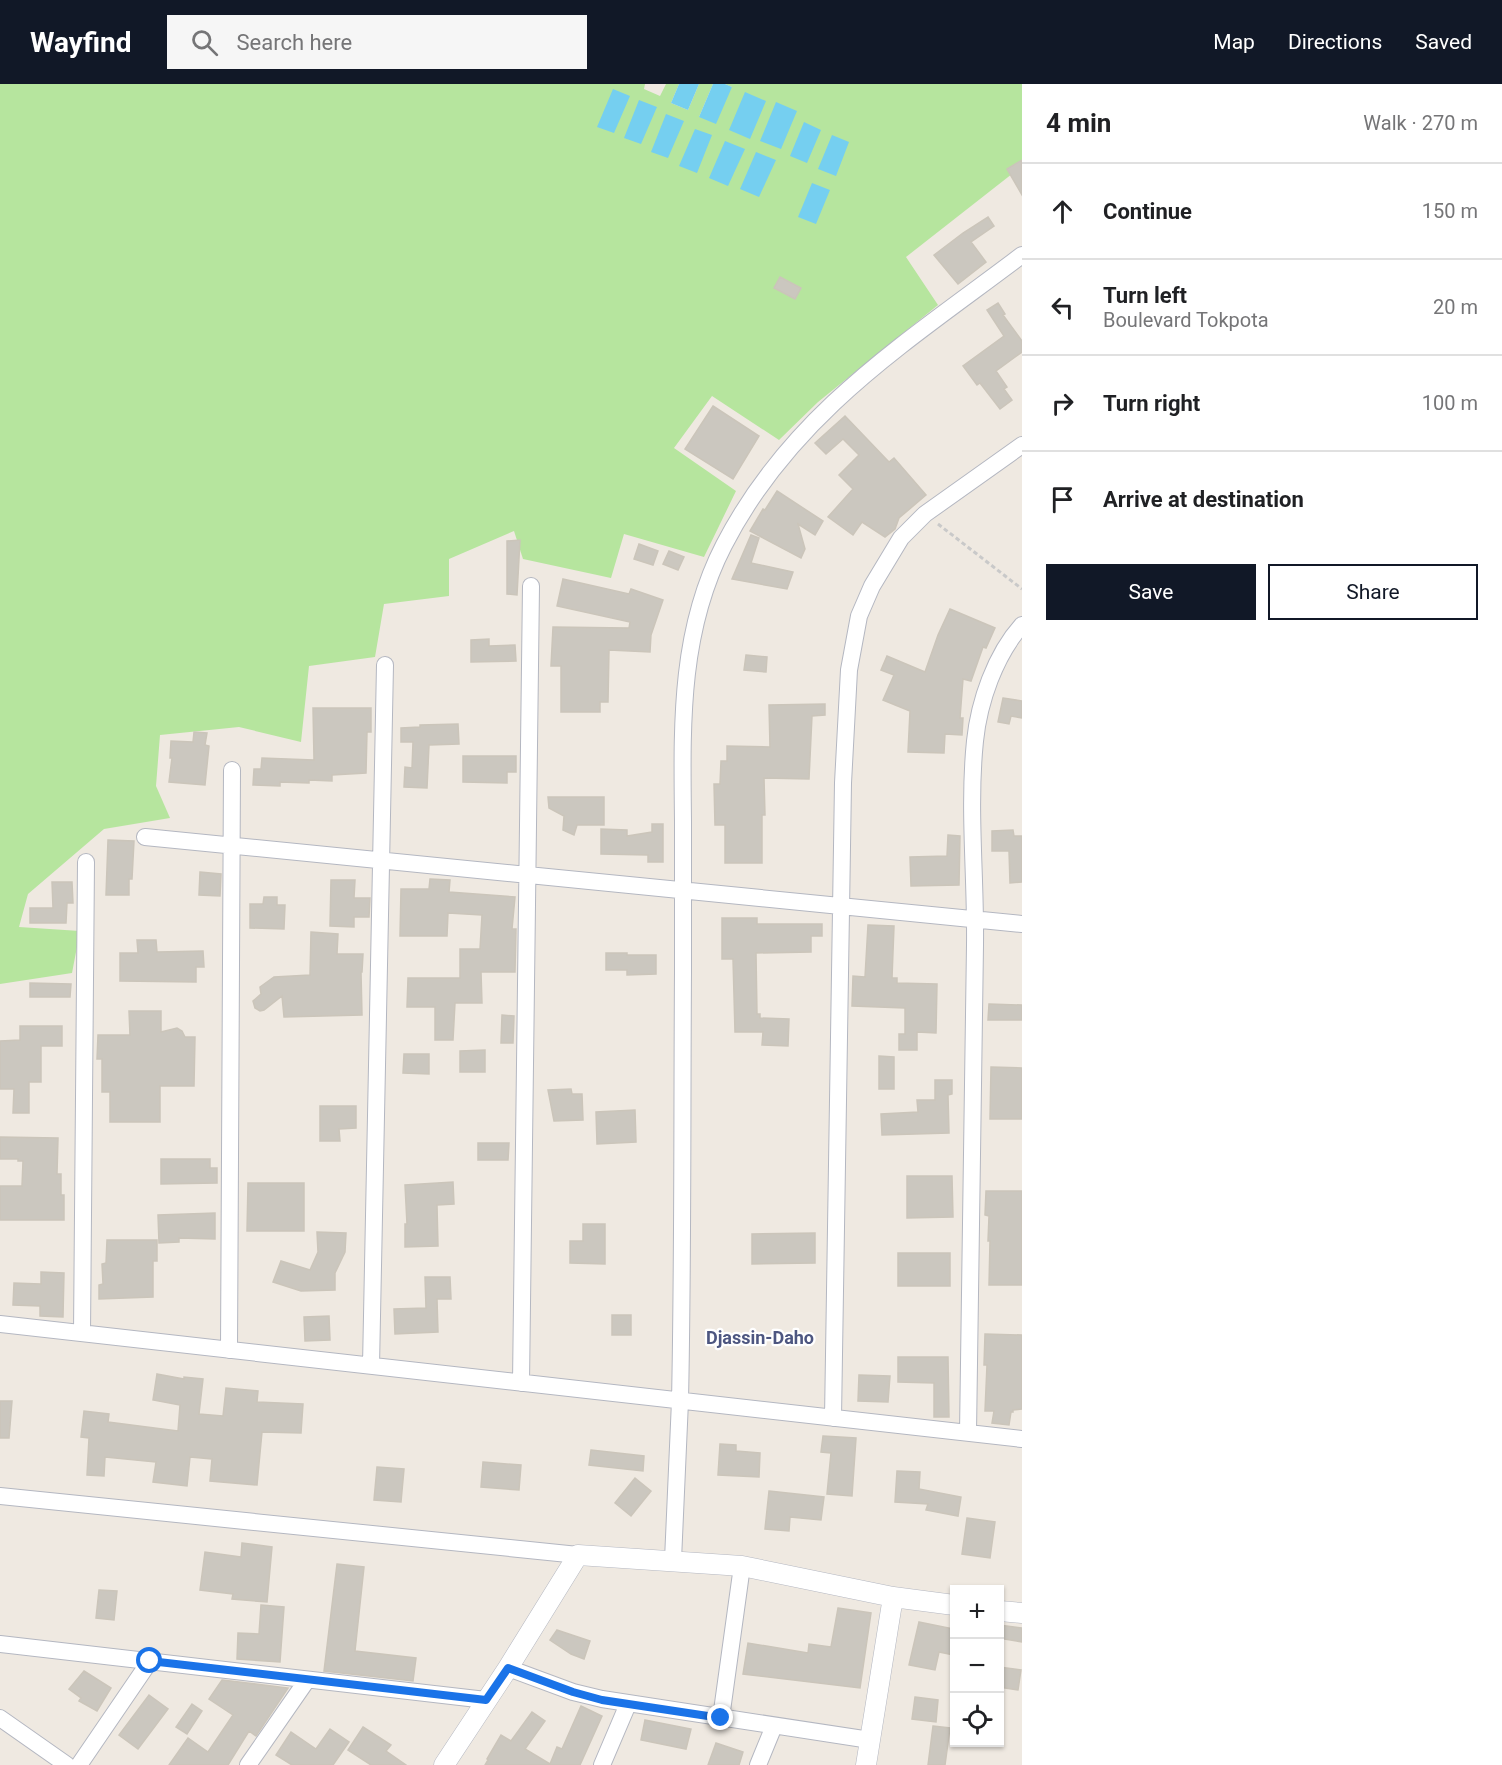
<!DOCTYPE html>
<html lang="en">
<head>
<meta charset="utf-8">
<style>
	body { margin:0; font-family:Roboto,sans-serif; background:#f6f6f6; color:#202124 }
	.controls { position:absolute; right:18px; bottom:18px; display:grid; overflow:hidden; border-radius:0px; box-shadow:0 2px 4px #0004 }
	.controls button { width:54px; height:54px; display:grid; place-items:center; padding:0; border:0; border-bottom:2px solid #e0e0e0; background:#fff; color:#202124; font:30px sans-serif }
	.stop { position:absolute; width:18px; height:18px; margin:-14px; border:4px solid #1a73e8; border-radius:50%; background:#fff }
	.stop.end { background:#1a73e8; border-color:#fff; box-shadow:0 2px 6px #0008 }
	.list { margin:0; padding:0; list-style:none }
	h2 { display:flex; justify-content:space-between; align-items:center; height:78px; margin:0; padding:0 24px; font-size:26px }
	h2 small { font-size:20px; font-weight:400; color:#757577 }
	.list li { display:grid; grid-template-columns:39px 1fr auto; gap:18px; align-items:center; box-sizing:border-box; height:96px; padding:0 24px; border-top:2px solid #e0e0e0 }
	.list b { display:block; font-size:22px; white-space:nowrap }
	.list p { margin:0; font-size:20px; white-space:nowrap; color:#757577 }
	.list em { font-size:20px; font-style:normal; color:#757577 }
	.actions { display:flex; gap:12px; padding:18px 24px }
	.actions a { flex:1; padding:14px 0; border:2px solid #111827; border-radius:0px; text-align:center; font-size:21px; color:#111827 }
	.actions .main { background:#111827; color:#fff }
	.icon { flex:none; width:33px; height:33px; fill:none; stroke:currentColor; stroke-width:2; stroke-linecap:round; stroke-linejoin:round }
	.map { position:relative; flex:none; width:1022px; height:1681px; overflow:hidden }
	header { display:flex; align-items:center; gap:36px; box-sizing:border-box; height:84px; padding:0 30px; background:#111827; color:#fff }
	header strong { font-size:28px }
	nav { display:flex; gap:33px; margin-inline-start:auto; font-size:21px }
	.search { width:420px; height:54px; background:#f6f6f6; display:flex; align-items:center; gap:15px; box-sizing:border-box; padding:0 21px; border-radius:0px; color:#757577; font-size:22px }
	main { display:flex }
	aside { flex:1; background:#fff }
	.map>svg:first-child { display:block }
	.green { fill:#b6e59e }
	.water { fill:#75cff0 }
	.building { fill:#cbc7bf; stroke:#cbc5ba; stroke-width:1.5 }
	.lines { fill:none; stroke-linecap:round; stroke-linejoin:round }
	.minor-casing { stroke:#b4b7c1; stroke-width:18 }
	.tertiary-casing { stroke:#b4b7c1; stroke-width:21 }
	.path { stroke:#c9c9c9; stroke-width:3; stroke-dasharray:4.5 3; stroke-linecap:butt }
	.minor { stroke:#fff; stroke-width:16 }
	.tertiary { stroke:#fff; stroke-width:20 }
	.route { stroke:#1a73e8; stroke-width:8 }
	.labels { text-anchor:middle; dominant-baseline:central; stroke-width:4.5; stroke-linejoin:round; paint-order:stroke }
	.neighbourhood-label { font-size:18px; font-weight:bold; fill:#4d5680; stroke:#fff }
</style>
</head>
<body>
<header>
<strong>Wayfind</strong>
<div class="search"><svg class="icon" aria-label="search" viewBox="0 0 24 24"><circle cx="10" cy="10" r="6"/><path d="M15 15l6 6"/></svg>Search here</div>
<nav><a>Map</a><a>Directions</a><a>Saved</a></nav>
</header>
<main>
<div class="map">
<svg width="1022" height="1681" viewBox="0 0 1022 1681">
	<rect width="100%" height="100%" fill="#efe9e1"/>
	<path class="green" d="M0,0h645l-1,5 16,7 6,-12h13l-8,19 17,7 11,-26h14l-14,33 33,-30 -7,-3h297v82l-116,91 32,48 -120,97 -39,38 -67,-44 -38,52 62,43 -32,66 -80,-23 -13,44 -88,-19 -9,-28 -65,28v37l-65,8 -9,53 -66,9 -8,76 -62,-15 -79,8 -4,51 14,32 -66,11 -76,65 -9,33 61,4 -8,42 -72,11z"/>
	<path class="water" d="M679,0h20l-11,26 -17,-7z
		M713,0h12l7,3 -16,37 -17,-7z
		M613,5l17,7 -16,37 -17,-6z
		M745,8l21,9 -16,38 -21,-9z
		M639,16l18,7 -16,37 -17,-6z
		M776,18l21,9 -16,38 -21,-8z
		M666,30l18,7 -16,37 -17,-6z
		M804,38l17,8 -14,33 -17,-7z
		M695,45l17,6 -15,38 -18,-7z
		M832,51l17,7 -13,34 -18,-7z
		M725,57l20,8 -17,37 -19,-8z
		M756,68l20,8 -17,37 -19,-8z
		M812,99l18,7 -14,34 -18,-7z"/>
	<path class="building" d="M1022,76v35l-15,-26z
		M988,133l6,9 -23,16 15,20 -28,22 -24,-29 29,-22z
		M780,193l21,11 -6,11 -21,-11z
		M998,219l7,11 -2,1 19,26v11l-26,19 11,16 -3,2 8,11 -12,9 -20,-26 -3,2 -14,-19 41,-30 -17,-26z
		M713,322l46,30 -26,43 -48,-30z
		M845,332l44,46 5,-4 32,37 -27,23 -4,11 -10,8 -23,-15 -9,13 -25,-18 25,-28 -14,-14 20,-20 -16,-16 -17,15 -11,-11z
		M777,407l46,30 -8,14 -17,-11 7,25 -4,9 -51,-27 13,-22 2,1z
		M751,451l8,3 -8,25 42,9 -6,17 -55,-10z
		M520,456l-3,55 -10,-1v-53z
		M639,460l19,7 -5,14 -19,-6z
		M669,467l15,6 -6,13 -15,-6z
		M563,495l66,15 2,-5 32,11 -12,35 -1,17 -41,-2 -1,52h-8v10h-39v-46h-10l2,-39 76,1 1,-6 -73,-16z
		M950,525l45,19 -9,20 -3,-1 -12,34 -8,-2 -3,39h3l-1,17 -17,-1 -1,19 -36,-1 2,-41 -27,-11 11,-25 -13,-5 6,-14 38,16 13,-37z
		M489,555v7l26,-1 1,16 -45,1v-22z
		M746,571l21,2 -1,15 -22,-2z
		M1003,614l19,3v17l-11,-2 -2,8 -11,-2z
		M825,620v11l-13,1 -3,63 -45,-1 1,37h-3v48h-37v-38h-10l-1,-41h6l1,-23h6v-15l43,1 -1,-42z
		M313,624h58v24h-4l-1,41 -34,2v6l-23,-1v3l-29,-1v4l-27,-1 1,-16h7l1,-11 52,2z
		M458,640l1,20 -30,1 -2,43 -23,-1 1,-20 7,1 1,-26h-12v-14l19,-1v-2z
		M194,648l13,1 -2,12 4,1 -4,39 -36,-3 3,-24h-2l1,-17 22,1z
		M463,672h53v16h-9v11l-44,-1z
		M548,713h56v28h-27l-3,10 -11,-5 1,-14 -15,-8z
		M652,740h11v38h-15v-7l-47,-1v-25l26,1v6l25,-4z
		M1013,746l1,6h8v46l-12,1 -1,-32h-17v-20z
		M948,751l12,1 -1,49 -48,1 -1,-29 37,-1z
		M108,756l26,1 -2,38h-3v16h-23z
		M200,788l21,2 -1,22 -21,-1z
		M430,795l20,1 -1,12 66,5 -3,32h4l-1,43h-34l1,31h-27l-2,37h-18v-33h-28l1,-29h52v-29h20l2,-34 -34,-2 -1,23h-47l1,-47h28z
		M331,796h24l-1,18h16l-1,19h-15v10l-24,-1z
		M52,798h20l1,21h-6l-1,20h-36v-15h23z
		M264,813h13v8h8l-1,24 -34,-1v-24h13z
		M722,834h35v6h65v12h-11v16l-55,1 1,61h3v4l29,1 -1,27 -26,-1 1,-13h-28l-2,-73h-11z
		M868,841l26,1 -2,52h5v5l40,1 -1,49 -19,-1v18h-18v-16h6v-26l-53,-2 1,-30 12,1z
		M311,848l27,2 -1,20h26l-1,18h-1l1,43 -78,2 -2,-21 -18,14 -4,1 -5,-3 -2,-7 8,-7 -1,-7 14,-10 36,-2z
		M137,856h19l1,12 46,-1 1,16h-8v15l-76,-1v-28h18z
		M606,869h21v2h29v19l-29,1v-5h-21z
		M30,899l41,1 -1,13h-40z
		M989,920l33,1v15h-34z
		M129,927h32v21l16,-4 5,3 3,6h10l-1,49h-34v36h-50v-30h-8v-33h-5l1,-24h32z
		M502,931l12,1 -1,27h-12z
		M20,942h42v20h-21v36h-12v31h-16l1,-24h-14v-48l20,-1z
		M485,966v22h-25v-21z
		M404,970h25v20l-26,-1z
		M879,972l15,1v32h-15z
		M991,983l31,1v51h-32z
		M935,996h17v14l-4,1 1,38 -67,2 -1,-21 37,-2 -1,-12h18z
		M571,1005l1,5h10l1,26 -29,1 -6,-31z
		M320,1022h36v22l-17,1 1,12h-20z
		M635,1026l1,32 -39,2 -1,-32z
		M0,1053l58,1 -1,36h4v21h3v25h-64v-34h22l1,-25h-5v-2h-18z
		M478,1059h31l-1,17h-30z
		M161,1075h49v9h7v15l-56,1z
		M907,1092h45l1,41 -46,1z
		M453,1098l1,22 -17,1 1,41 -33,1v-23h2l-2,-39z
		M248,1099h56v48h-57z
		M986,1107h36v94h-33l1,-44h-2l1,-25 -4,-1z
		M215,1129v26l-36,-1v4l-20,1 -1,-28z
		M583,1140h22v40l-35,-1v-22h13z
		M317,1148l29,1 -1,19 -10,21v17l-34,1 -28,-9 8,-21 29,9 8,-18z
		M815,1149v30l-63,1v-30z
		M107,1156h50v21h-4v36l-54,2v-14l4,-1 -1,-20 4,-1z
		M898,1169h52v33h-52z
		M41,1188l23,1 -1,44 -23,-1v-10l-27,-1 1,-22 27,1z
		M425,1193h25l1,22h-14l1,33 -43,2 -1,-25 32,-1z
		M612,1231h19v20h-19z
		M329,1232l1,24 -25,1 -1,-24z
		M985,1250l37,1v74l-9,1v2h-2l-2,13 -17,-2 2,-12h-9l2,-46h-3z
		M898,1273h50l1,60h-15v-34l-36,-1z
		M157,1290l27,5v-2l19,2 -4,35 24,2 3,-28 32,3 -1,11 46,2 -2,29 -39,-1 -5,53 -47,-4 2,-22 -22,-2 -3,29 -34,-4 3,-20 -51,-5 -1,19 -17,-1 2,-37 -8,-1 3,-26 25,3 -1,8 70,9 2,-26 -27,-5z
		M859,1291l31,1 -2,26 -30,-1z
		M0,1317h12l-3,37h-9z
		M823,1352l33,2 -4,58 -25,-2 4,-41 -10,-1z
		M720,1360l16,1v6l24,2 -1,24 -41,-2z
		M591,1366l53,6 -1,15 -54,-6z
		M483,1378l38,3 -2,25 -38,-3z
		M377,1383l27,2 -3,33 -27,-2z
		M897,1387l23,1 -1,17 42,8 -3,19 -32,-6 2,-6 -33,-2z
		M635,1394l16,13 -20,25 -16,-13z
		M769,1407l55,6 -3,23 -31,-3 -1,14 -24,-2z
		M967,1434l28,4 -5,36 -28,-4z
		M242,1459l30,4 -5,55 -35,-3 1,-5 -33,-4 5,-38 36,5z
		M337,1480l27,3 -9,84 61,7 -3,23 -89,-10z
		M99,1506l18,1 -3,29 -18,-2z
		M261,1521l23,2 -4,55 -43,-3 1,-26 21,1z
		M838,1524l33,5 -11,75 -117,-14 5,-31 60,10 1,-9 22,3z
		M919,1538l35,7v26l-15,-3 -4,18 -26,-5z
		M999,1541l23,3v14l-23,-4z
		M557,1546l33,11 -6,18 -13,-5 -21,-14z
		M999,1583l22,3 -3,20 -19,-3z
		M84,1587l27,17 -14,23 -18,-10 2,-3 -12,-9z
		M222,1596l66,8 -32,48 -7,-5 -21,34h-59l19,-27 20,14 25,-37 -24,-16z
		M149,1611l19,14 -30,40 -19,-14z
		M915,1613l23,3 -2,22 -24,-3z
		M192,1620l10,7 -15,23 -11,-7z
		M581,1622l21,10 -22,49h-95l3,-5 -1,-1 14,-24 10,6 21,-29 13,9 -20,28 25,15 7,-17 5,2z
		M645,1636l46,9 -5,20 -45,-9z
		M933,1642l17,2 -5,37h-17z
		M363,1643l28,18 -5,6 20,14h-35l-23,-15z
		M330,1645l19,13 -16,23h-41l-16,-10 15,-23 25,17z
		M716,1659l27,9 -4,13h-31z"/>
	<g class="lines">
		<g class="minor-casing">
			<path id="minor" d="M145,753l877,87
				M0,1240l1022,115
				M82,1249l4,-471
				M229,1266l3,-580
				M371,1282l14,-701
				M521,1299l10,-797
				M833,1334l10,-635 6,-113 10,-54 13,-30 29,-48 24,-24 97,-69
				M968,1349c3,-162 5,-325 7,-488 1,-68 -7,-136 0,-204 4,-39 20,-86 47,-116
				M0,1412l578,59
				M673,1476c2,-53 5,-106 7,-159 3,-142 2,-285 3,-428 0,-50 0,-101 0,-152 -1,-95 -4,-189 41,-276 68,-132 183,-203 298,-290
				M0,1560l486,56
				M508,1584l65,24 29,7 268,41
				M0,1634l67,47
				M721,1634l21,-152
				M79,1681l71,-104
				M248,1681l59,-85
				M602,1681l26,-61
				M758,1681l16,-39"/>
		</g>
		<g class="tertiary-casing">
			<path id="tertiary" d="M1000,1527l22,2
				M444,1681l64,-97 70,-113 164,11 151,31 61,8
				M866,1681l27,-168"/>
		</g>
		<path class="path" d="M938,440l84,65"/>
		<use href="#minor" class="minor"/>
		<use href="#tertiary" class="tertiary"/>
	</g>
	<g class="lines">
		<path class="route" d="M150,1577l336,39 22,-32 65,24 29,8 119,18"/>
	</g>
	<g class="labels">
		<g class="neighbourhood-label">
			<text x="760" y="1253">Djassin-Daho</text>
		</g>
	</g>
</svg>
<div class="controls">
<button>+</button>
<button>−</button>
<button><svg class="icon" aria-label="locate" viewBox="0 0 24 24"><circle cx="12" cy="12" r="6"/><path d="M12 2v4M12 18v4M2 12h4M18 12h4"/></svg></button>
</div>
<div class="stop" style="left:150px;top:1577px"></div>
<div class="stop end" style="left:721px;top:1634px"></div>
</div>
<aside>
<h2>4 min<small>Walk · 270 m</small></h2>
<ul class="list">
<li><svg class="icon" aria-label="ahead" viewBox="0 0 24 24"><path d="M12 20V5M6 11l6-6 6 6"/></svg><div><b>Continue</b></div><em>150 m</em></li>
<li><svg class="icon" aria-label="left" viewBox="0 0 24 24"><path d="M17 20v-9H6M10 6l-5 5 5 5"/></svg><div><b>Turn left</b><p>Boulevard Tokpota</p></div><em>20 m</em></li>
<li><svg class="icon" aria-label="right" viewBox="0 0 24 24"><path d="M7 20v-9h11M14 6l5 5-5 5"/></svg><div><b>Turn right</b></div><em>100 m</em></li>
<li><svg class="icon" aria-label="arrive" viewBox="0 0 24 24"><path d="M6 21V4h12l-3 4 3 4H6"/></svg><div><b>Arrive at destination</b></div></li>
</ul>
<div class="actions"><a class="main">Save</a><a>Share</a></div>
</aside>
</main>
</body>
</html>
